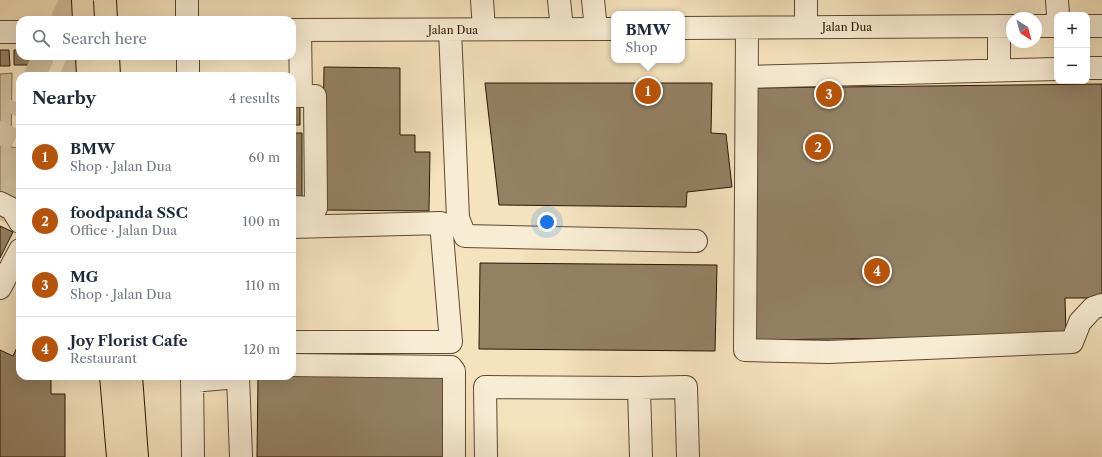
<!DOCTYPE html>
<html lang="en">
<head>
<meta charset="utf-8">
<style>
	body { margin:0; font-family:"Libre Caslon Text",serif; background:#f6f6f7; color:#1f2937 }
	.controls { position:absolute; right:12px; top:12px; display:grid; overflow:hidden; border-radius:8px; box-shadow:0 4px 16px #0002 }
	.controls button { width:36px; height:36px; display:grid; place-items:center; padding:0; border:0; border-bottom:1px solid #e0e1e3; background:#fff; color:#1f2937; font:20px sans-serif }
	.compass { position:absolute; left:1006px; top:12px; width:36px; height:36px; border-radius:50%; background:#fff; box-shadow:0 4px 16px #0002; rotate:144deg }
	.you { position:absolute; left:547px; top:222px; width:14px; height:14px; margin:-10px; border:3px solid #fff; border-radius:50%; background:#1a73e8; box-shadow:0 0 0 6px #1a73e833 }
	.badge { display:grid; place-items:center; width:26px; height:26px; border-radius:50%; background:#b45309; color:#fff; font-size:13px; font-weight:700 }
	.pin { position:absolute; translate:-50% -50%; border:2px solid #fff; box-shadow:0 1px 4px #0006 }
	.popup { position:absolute; left:611px; top:11px; width:74px; height:52px; box-sizing:border-box; display:grid; place-content:center; border-radius:8px; background:#fff; filter:drop-shadow(0 1px 3px #0005); font-size:13px; white-space:nowrap; color:#747a83 }
	.popup b { font-size:15px; color:#1f2937 }
	.popup::after { content:''; position:absolute; left:50%; top:100%; margin-left:-8px; border:8px solid transparent; border-top-color:#fff }
	.list { margin:0; padding:0; list-style:none }
	h2 { display:flex; justify-content:space-between; align-items:center; height:52px; margin:0; padding:0 16px; font-size:17px }
	h2 small { font-size:13px; font-weight:400; color:#747a83 }
	.list li { display:grid; grid-template-columns:26px 1fr auto; gap:12px; align-items:center; box-sizing:border-box; height:64px; padding:0 16px; border-top:1px solid #e0e1e3 }
	.list b { display:block; font-size:15px; white-space:nowrap }
	.list p { margin:0; font-size:13px; white-space:nowrap; color:#747a83 }
	.list em { font-size:13px; font-style:normal; color:#747a83 }
	.icon { flex:none; width:22px; height:22px; fill:none; stroke:currentColor; stroke-width:2; stroke-linecap:round; stroke-linejoin:round }
	.map { position:relative; flex:none; width:1102px; height:457px; overflow:hidden }
	.search { position:absolute; background:#fff; box-shadow:0 4px 16px #0002; left:16px; top:16px; width:280px; height:44px; display:flex; align-items:center; gap:10px; box-sizing:border-box; padding:0 14px; border-radius:12px; color:#747a83; font-size:15px }
	.panel { position:absolute; background:#fff; box-shadow:0 4px 16px #0002; left:16px; top:72px; width:280px; height:308px; border-radius:12px }
	.map>svg:first-child { display:block }
	.green { fill:#d2c09d; stroke:#7e6b50 }
	.building { fill:#938164; stroke:#291603 }
	.lines { fill:none; stroke-linecap:round; stroke-linejoin:round }
	.highway-tunnel { stroke:#d6c4a1; stroke-width:22; stroke-dasharray:22 11; stroke-linecap:butt }
	.minor-casing { stroke:#5c4932; stroke-width:24 }
	.highway-casing { stroke:#291603; stroke-width:24 }
	.minor { stroke:#f8edd4; stroke-width:22 }
	.highway { stroke:#f5e3bd; stroke-width:22 }
	.highway-bridge-casing { stroke:#291603; stroke-width:24; stroke-linecap:butt }
	.highway-bridge { stroke:#f5e3bd; stroke-width:22 }
	.labels { text-anchor:middle; dominant-baseline:central; stroke-width:4; stroke-linejoin:round; paint-order:stroke }
	.street-label { font-size:11px; fill:#291603; stroke:#f8edd4 }
</style>
</head>
<body>
<div class="map">
<svg width="1102" height="457" viewBox="0 0 1102 457">
	<rect width="100%" height="100%" fill="#f5e3bd"/>
	<filter id="stains"><feTurbulence type="fractalNoise" baseFrequency=".005" numOctaves="4"/><feColorMatrix values="0 0 0 0 .2 0 0 0 0 .09 0 0 0 0 .02 0 0 0 .5 -.17"/></filter>
	<radialGradient id="worn" r=".72"><stop offset=".6" stop-color="#630" stop-opacity="0"/><stop offset="1" stop-color="#630" stop-opacity=".3"/></radialGradient>
	<path class="green" d="M12,73l-1,74 9,1v60l-20,-11v-123z"/>
	<path class="building" d="M0,50h9l1,16h-10z
		M14,50h6v6h21v9h-27z
		M324,67l76,1v67h15v17h15l-1,59 -107,-1z
		M485,83h227l-1,50 15,1 6,53 -45,5 -1,15 -187,-2z
		M1102,84v214h-37l1,38 -312,4 -2,-252z
		M292,105h8v20h-8z
		M292,133h10v68l-10,1z
		M0,226l13,6 -13,26z
		M480,263l237,2 -2,86 -236,-2z
		M20,341v35h31v18h14v63h-65v-107l13,6z
		M452,369l-1,88h-194l1,-81h34z"/>
	<g class="lines">
		<path class="highway-tunnel" d="M61,20l10,-20
			M34,76l10,-20
			M71,76l9,-20
			M0,145l20,-41
			M0,220l20,-41"/>
		<g class="minor-casing">
			<path id="minor" d="M482,0l2,29
				M559,0l3,29
				M593,0l3,29
				M806,0v27
				M1057,0l1,15
				M187,20v-20
				M999,26v44
				M1036,26h21
				M1087,26h15
				M682,28l330,-2
				M747,28l-2,322 83,2 244,-10 8,-20 13,-14 9,-3
				M292,30l322,-1
				M300,30l1,66
				M450,30l8,188 7,18 231,5
				M0,32h20
				M188,56v20
				M1087,68h15
				M747,77l310,-8
				M292,96h23l1,112 -24,-1
				M0,203l12,6 8,13
				M292,227l149,-4 10,119h-159
				M0,288l20,-38
				M292,365l159,2 3,4v86
				M192,376l1,81
				M238,376l3,81
				M192,381l46,-4
				M639,388l2,69
				M486,457l-1,-70 154,1 47,-1 2,70"/>
		</g>
		<g class="highway-casing">
			<path id="highway" d="M83,0l1,20
				M87,56l1,20
				M108,56l1,20
				M111,376l7,81
				M131,376l6,81"/>
		</g>
		<use href="#minor" class="minor"/>
		<use href="#highway" class="highway"/>
		<g class="highway-bridge-casing">
			<path id="highway-bridge" d="M105,0l1,20"/>
		</g>
		<use href="#highway-bridge" class="highway-bridge"/>
	</g>
	<g class="labels">
		<g class="street-label">
			<text x="847" y="27">Jalan Dua</text>
			<text x="453" y="30">Jalan Dua</text>
		</g>
	</g>
	<rect width="100%" height="100%" filter="url(#stains)"/>
	<rect width="100%" height="100%" fill="url(#worn)"/>
</svg>
<div class="controls">
<button>+</button>
<button>−</button>
</div>
<svg class="compass" viewBox="-18 -18 36 36"><path d="M0-13l5 13h-10z" fill="#e53935"/><path d="M0 13l5-13h-10z" fill="#747a83"/></svg>
<div class="you"></div>
<div class="pin badge" style="left:648px;top:91px">1</div>
<div class="popup"><b>BMW</b>Shop</div>
<div class="pin badge" style="left:818px;top:147px">2</div>
<div class="pin badge" style="left:829px;top:94px">3</div>
<div class="pin badge" style="left:877px;top:271px">4</div>
<div class="search"><svg class="icon" aria-label="search" viewBox="0 0 24 24"><circle cx="10" cy="10" r="6"/><path d="M15 15l6 6"/></svg>Search here</div>
<section class="panel">
<h2>Nearby<small>4 results</small></h2>
<ul class="list">
<li><span class="badge">1</span><div><b>BMW</b><p>Shop · Jalan Dua</p></div><em>60 m</em></li>
<li><span class="badge">2</span><div><b>foodpanda SSC</b><p>Office · Jalan Dua</p></div><em>100 m</em></li>
<li><span class="badge">3</span><div><b>MG</b><p>Shop · Jalan Dua</p></div><em>110 m</em></li>
<li><span class="badge">4</span><div><b>Joy Florist Cafe</b><p>Restaurant</p></div><em>120 m</em></li>
</ul>
</section>
</div>
</body>
</html>
